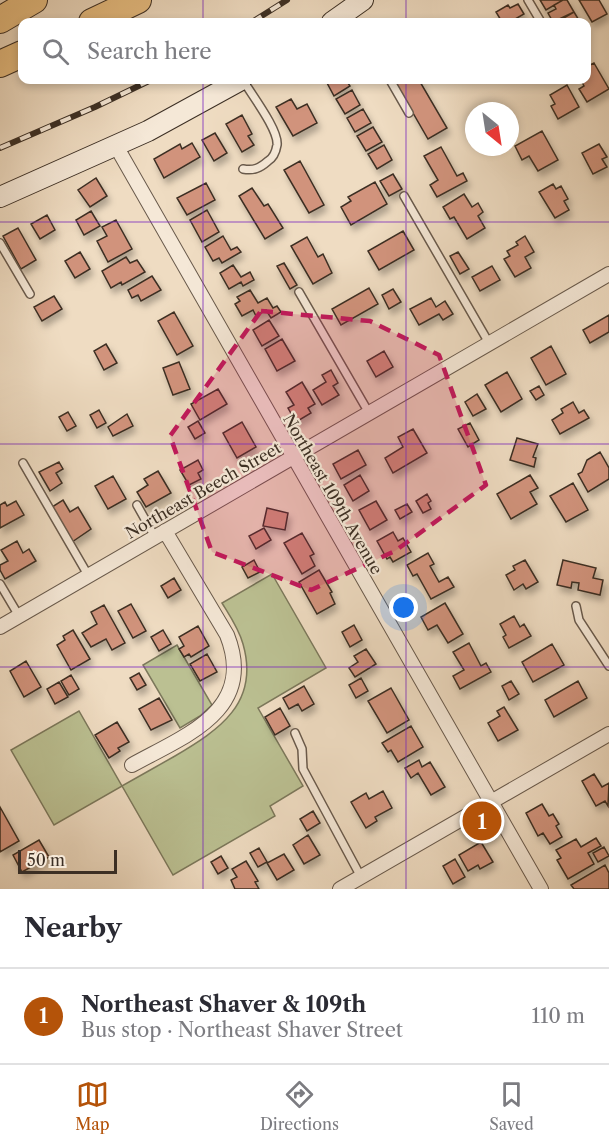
<!DOCTYPE html>
<html lang="en">
<head>
<meta charset="utf-8">
<style>
	body { margin:0; font-family:"Libre Caslon Text",serif; background:#f2f2f3; color:#2b2b33 }
	.compass { position:absolute; left:465px; top:102px; width:54px; height:54px; border-radius:50%; background:#fff; box-shadow:0 3px 9px #0003; rotate:150deg }
	.scale { position:absolute; left:18px; bottom:15px; width:99px; box-sizing:border-box; padding-left:6px; border:3px solid #3c2f24; border-top:0; font-size:16px; line-height:21px; white-space:nowrap; color:#3c2f24; -webkit-text-stroke:4px #f5e8d7; paint-order:stroke }
	.you { position:absolute; left:404px; top:608px; width:21px; height:21px; margin:-15px; border:4px solid #fff; border-radius:50%; background:#1a73e8; box-shadow:0 0 0 9px #1a73e833 }
	.badge { display:grid; place-items:center; width:39px; height:39px; border-radius:50%; background:#b45309; color:#fff; font-size:20px; font-weight:700 }
	.pin { position:absolute; translate:-50% -50%; border:3px solid #fff; box-shadow:0 2px 6px #0006 }
	.list { margin:0; padding:0; list-style:none }
	h2 { display:flex; justify-content:space-between; align-items:center; height:78px; margin:0; padding:0 24px; font-size:26px }
	h2 small { font-size:20px; font-weight:400; color:#7c7c81 }
	.list li { display:grid; grid-template-columns:39px 1fr auto; gap:18px; align-items:center; box-sizing:border-box; height:96px; padding:0 24px; border-top:2px solid #e1e1e2 }
	.list b { display:block; font-size:22px; white-space:nowrap }
	.list p { margin:0; font-size:20px; white-space:nowrap; color:#7c7c81 }
	.list em { font-size:20px; font-style:normal; color:#7c7c81 }
	.icon { flex:none; width:33px; height:33px; fill:none; stroke:currentColor; stroke-width:2; stroke-linecap:round; stroke-linejoin:round }
	.map { position:relative; flex:none; width:609px; height:889px; overflow:hidden }
	.search { position:absolute; background:#fff; box-shadow:0 3px 9px #0003; left:18px; right:18px; top:18px; height:66px; display:flex; align-items:center; gap:15px; box-sizing:border-box; padding:0 21px; border-radius:12px; color:#7c7c81; font-size:22px }
	.sheet { height:174px; background:#fff }
	nav { display:flex; justify-content:space-around; align-items:center; box-sizing:border-box; height:84px; border-top:2px solid #e1e1e2; background:#fff; font-size:16px; color:#7c7c81 }
	nav a { display:grid; justify-items:center; gap:3px }
	nav .on { color:#b45309 }
	.map>svg:first-child { display:block }
	.green { fill:#bbc092; stroke:#7c785b; stroke-width:1.5 }
	.building { fill:#d1937b; stroke:#3c2f24; stroke-width:1.5; filter:url(#shadow) }
	.lines { fill:none; stroke-linecap:round; stroke-linejoin:round }
	.service-casing { stroke:#695a4c; stroke-width:10 }
	.minor-casing { stroke:#695a4c; stroke-width:16 }
	.secondary-casing { stroke:#3c2f24; stroke-width:22 }
	.motorway-casing { stroke:#3c2f24; stroke-width:28 }
	.service { stroke:#f5e8d7; stroke-width:7 }
	.minor { stroke:#f5e8d7; stroke-width:14 }
	.secondary { stroke:#f5e8d7; stroke-width:20 }
	.motorway { stroke:#e8be81; stroke-width:26 }
	.rail-casing { stroke:#3c2f24; stroke-width:6 }
	.rail { stroke:#f5e8d7; stroke-width:4; stroke-dasharray:11; stroke-linecap:butt }
	.marked { fill:#c2185b; fill-opacity:0.2; stroke:#c2185b; stroke-width:4.5; stroke-dasharray:12 8; stroke-linejoin:round }
	.grid { fill:none; stroke:#7b2cbf; stroke-width:1.5; stroke-opacity:0.55 }
	.labels { text-anchor:middle; dominant-baseline:central; stroke-width:4.5; stroke-linejoin:round; paint-order:stroke }
	.street-label { font-size:16px; fill:#3c2f24; stroke:#f5e8d7 }
</style>
</head>
<body>
<div class="map">
<svg width="609" height="889" viewBox="0 0 609 889">
	<defs>
		<filter id="shadow"><feDropShadow dx="3" dy="5.5" stdDeviation="3" flood-color="#0004"/></filter>
	</defs>
	<rect width="100%" height="100%" fill="#efdcc2"/>
	<filter id="stains"><feTurbulence type="fractalNoise" baseFrequency=".00333" numOctaves="4"/><feColorMatrix values="0 0 0 0 .2 0 0 0 0 .09 0 0 0 0 .02 0 0 0 .5 -.17"/></filter>
	<radialGradient id="worn" r=".72"><stop offset=".6" stop-color="#630" stop-opacity="0"/><stop offset="1" stop-color="#630" stop-opacity=".3"/></radialGradient>
	<path class="green" d="M272,574l54,94 -68,40 45,78 -33,20 5,10 -102,59 -51,-89 -68,39 -43,-75 68,-39 43,75c18,-10 35,-20 53,-30 44,-26 85,-53 68,-112 -4,-15 -13,-28 -21,-41z
		M177,645l35,60 -12,11 -20,12 -37,-63z"/>
	<path class="building" d="M540,0h23l-17,10z
		M563,0h4l7,12 -21,10 -5,-9 8,-4 -2,-4z
		M579,0h20l8,14 -15,8z
		M518,4l6,10 -14,8h-8l-6,-10 12,-7 2,3z
		M574,12l6,10h-16l-2,-3z
		M594,63l15,26 -22,13 -8,-13 5,-3 -3,-6h5v-13z
		M328,80h18l4,6 -16,10 -8,-15z
		M394,80h25l28,48 -19,11z
		M567,85l12,22 -21,12 -7,-13 4,-2 -5,-9z
		M352,90l8,15 -15,9 -9,-15z
		M291,99l6,10 10,-5 10,19 -24,13 -17,-29z
		M363,109l8,14 -16,9 -8,-14z
		M242,115l10,19 -4,2 6,9 -12,7 -16,-28z
		M373,127l9,15 -16,9 -9,-15z
		M542,131l16,29 -20,11 -9,-15 -7,4 -7,-14z
		M215,133l12,20 -13,8 -12,-21z
		M192,143l8,14 -36,21 -10,-19 26,-15 2,5z
		M599,144l8,13 -5,2 5,8 -14,7 -11,-21z
		M384,145l8,15 -15,9 -9,-15z
		M441,147l16,29 6,-3 4,8 -30,16 -7,-12 8,-5 -14,-24z
		M300,161l24,44 -15,8 -25,-43z
		M393,174l9,15 -13,7 -9,-15z
		M96,178l11,18 -17,11 -12,-17z
		M375,182l12,22 -36,21 -10,-18 10,-6 -3,-4z
		M206,183l9,17 -28,15 -10,-17z
		M553,184l3,5 5,-3 7,13 -4,2 5,9 -14,8 -16,-26z
		M252,188l12,18 4,-2 15,24 -18,11 -26,-43z
		M464,194l8,13 6,-4 5,9 -5,4 7,12 -18,11 -13,-22 -4,2 -7,-12z
		M207,210l12,22 -17,10 -12,-22z
		M91,211l9,15 -16,9 -8,-15z
		M47,215l8,15 -15,9 -9,-15z
		M116,220l16,29 -24,13 -11,-21 10,-5 -5,-9z
		M18,228l18,32 -15,9 -18,-33z
		M403,231l11,19 -35,20 -11,-19z
		M223,236l8,14 6,-3 4,5 -19,11 -3,-5 -6,3 -8,-14z
		M525,236l9,16 -9,5 6,11 -16,9 -11,-18 6,-3 -3,-5 11,-6 -2,-3z
		M307,237l11,20 5,-3 9,19 -19,11 -22,-38z
		M80,252l10,17 -15,9 -10,-17z
		M458,252l11,17 -9,5 -10,-18z
		M126,257l4,6 7,-3 8,12 -23,13 -1,-3 -10,6 -9,-17z
		M284,263l13,22 -7,4 -13,-23z
		M233,265l8,12 9,-5 4,8 -11,6 -2,-4 -12,7 -9,-16z
		M492,266l8,14 -20,11 -8,-14z
		M152,276l9,14 -20,11 -3,-6 -6,3 -4,-8z
		M369,288l9,16 -37,21 -9,-16z
		M393,289l8,13 -12,7 -7,-14z
		M250,290l8,13 9,-5 6,10 4,-2 4,6 -10,6 -5,-8 -10,6 -3,-6 -11,6 -7,-12 5,-3 -3,-4z
		M54,296l8,13 -20,12 -8,-14z
		M431,298l5,9 9,-6 8,13 -10,6 -4,-6 -20,11 -9,-16z
		M174,312l19,34 -16,9 -19,-34z
		M609,315v17l-19,11 -7,-13z
		M269,320l10,16 -17,10 -9,-16z
		M282,339l13,22 -18,10 -12,-22z
		M106,344l11,19 -13,7 -10,-19z
		M551,346l15,28 -20,11 -15,-27z
		M384,351l9,16 -17,10 -9,-16z
		M179,362l11,27 -17,6 -10,-27z
		M331,370l7,13 -5,3 6,9 -17,10 -9,-15 13,-8 -4,-7z
		M507,372l15,27 -21,13 -16,-27z
		M302,382l13,22 -7,4 3,5 -15,9 -8,-14 6,-3 -8,-13z
		M539,386l5,9 -8,5 -6,-9z
		M218,389l9,15 -27,16 -9,-16z
		M477,394l9,15 -13,7 -8,-14z
		M573,402l6,11 5,-3 5,8 -29,16 -8,-14 11,-7 -2,-4z
		M99,410l7,13 -9,5 -7,-13z
		M68,412l8,14 -9,5 -8,-14z
		M127,414l6,12 -20,10 -5,-9z
		M198,421l7,12 -10,6 -7,-12z
		M242,422l14,25 -19,11 -14,-25z
		M470,423l9,17 -11,7 -10,-18z
		M413,429l14,24 -34,20 -8,-15 18,-11 -5,-10z
		M517,438l21,6 -5,13 3,1 -2,9 -24,-7z
		M358,450l8,15 -25,14 -8,-15z
		M600,452l9,16v11l-21,13 -10,-18 4,-2 5,-12z
		M198,460l5,10 -5,3 3,6 -12,6 -9,-15z
		M59,462l4,7 -7,4 6,10 -12,8 -11,-19z
		M158,471l13,22 -25,14 -9,-15 11,-7 -4,-6z
		M360,475l9,16 -16,10 -9,-16z
		M530,475l8,13 -8,4 7,12 -26,15 -14,-25z
		M113,476l13,23 -18,10 -13,-23z
		M573,483l15,27 -22,12 -16,-26z
		M427,494l4,7 -3,2 3,6 -8,4 -7,-12z
		M63,500l7,12 8,-5 13,22 -19,13 -20,-35z
		M16,501l8,14 -24,13v-23l5,-3 2,4z
		M376,501l11,19 -17,10 -11,-20z
		M407,504l5,8 -12,7 -5,-9z
		M267,508l21,5 -3,17 -22,-4z
		M264,528l7,12 -15,9 -7,-13z
		M393,532l5,9 5,-3 8,14 -18,10 -3,-5 -3,2 -10,-18z
		M302,533l12,21 -4,2 5,10 -13,8 -18,-31z
		M17,541l6,12 6,-4 7,12 -31,18 -5,-9v-5l8,-4 -7,-11z
		M428,553l6,11 -4,2 9,16 9,-5 6,10 -23,12 -14,-25 -4,2 -6,-11z
		M254,560l6,12 -12,6 -6,-11z
		M525,560l13,22 -12,7 -3,-5 -9,6 -8,-15 9,-5 -2,-4z
		M563,560l33,8 -3,10 10,2 -3,15 -22,-5 1,-7 -7,-1 -1,6 -14,-3z
		M319,570l13,22 -2,1 5,11 -18,10 -18,-32z
		M174,578l7,12 -13,8 -7,-12z
		M445,603l18,31 -15,9 -11,-18 -9,5 -7,-13z
		M131,604l15,27 -13,7 -15,-27z
		M104,605l21,38 -13,7 -6,-11 -15,8 -9,-14 15,-9 -6,-12z
		M514,616l6,11 4,-3 7,12 -22,12 -6,-11 3,-2 -6,-11z
		M354,625l8,15 -12,7 -8,-15z
		M198,626l11,20 -18,11 -2,-3 -5,3 -5,-8 5,-3 -5,-9z
		M73,630l17,29 -19,11 -14,-25 8,-5 -2,-4z
		M163,630l8,14 -12,7 -8,-14z
		M469,643l12,23 5,-3 5,9 -31,17 -7,-13 11,-6 -11,-18z
		M552,644l12,21 -31,17 -11,-20z
		M366,649l10,15 -21,13 -6,-9 9,-6 -4,-6z
		M207,654l10,18 -17,9 -10,-17z
		M26,661l15,26 -17,10 -14,-26z
		M139,673l7,12 -9,5 -7,-12z
		M71,675l8,14 -10,6 -8,-14z
		M361,678l7,13 -12,7 -7,-13z
		M511,681l8,13 -10,6 -7,-14z
		M578,681l9,17 -33,19 -9,-17z
		M59,682l9,15 -13,7 -8,-15z
		M304,686l10,18 -12,7 -4,-7 -9,5 -6,-11z
		M391,688l18,32 -22,13 -19,-32z
		M159,698l13,22 -21,10 -12,-21z
		M504,707l14,23 -20,11 -10,-18 12,-7 -3,-5z
		M280,708l10,18 -15,9 -10,-18z
		M117,722l12,20 -11,6 2,3 -11,7 -14,-23z
		M411,726l12,21 -25,15 -7,-12 -3,2 -6,-9z
		M419,760l3,7 8,-5 15,25 -14,8 -13,-22 -7,5 -6,-10z
		M594,774l8,13 7,-4 -1,23 -3,-5 -9,5 -14,-25z
		M383,791l9,17 -17,9 2,4 -11,7 -15,-26 15,-9 3,6z
		M542,804l7,12 4,-2 6,10 -3,2 6,11 -12,7 -7,-11 -5,3 -12,-23z
		M0,807l19,34 -19,11z
		M313,811l7,12 -13,8 -7,-12z
		M308,835l12,20 -16,9 -11,-19z
		M596,838l5,8 -13,7 6,11 -26,15 -11,-19 4,-2 -5,-8 20,-11 5,8z
		M39,840l10,17 -27,15 -9,-17z
		M481,842l12,20 -13,7 -2,-4 -10,6 -9,-16z
		M604,847l5,9 -11,6 -5,-9z
		M259,848l8,14 -9,5 -8,-14z
		M284,854l10,16 -17,10 -10,-17z
		M221,856l7,12 -10,6 -7,-12z
		M455,859l10,18 -12,7 -10,-18z
		M246,861l12,20 -3,1 4,7h-24l-4,-9 6,-3 -5,-8z
		M605,865l4,8v16h-35l-3,-4z"/>
	<g class="lines">
		<g class="service-casing">
			<path id="service" d="M528,0l13,22
				M390,80l19,33
				M243,169c11,2 17,-1 25,-8 5,-3 8,-10 9,-16 2,-15 -26,-51 -34,-65
				M404,196l85,147
				M0,243l30,51
				M299,292l70,121
				M23,463l65,112
				M137,505l18,32
				M0,584l19,32
				M576,606l3,14 30,46
				M295,733l7,16 1,20 58,108"/>
		</g>
		<g class="minor-casing">
			<path id="minor" d="M116,146l425,743
				M0,627l609,-353
				M132,765c52,-29 125,-54 95,-130l-62,-104
				M340,889l269,-155"/>
		</g>
		<g class="secondary-casing">
			<path id="secondary" d="M332,22l31,-22
				M0,197l148,-66 93,-51"/>
		</g>
		<g class="motorway-casing">
			<path id="motorway" d="M0,20l34,-20
				M92,22l46,-22
				M0,64l22,-10"/>
		</g>
		<use href="#service" class="service"/>
		<use href="#minor" class="minor"/>
		<use href="#secondary" class="secondary"/>
		<use href="#motorway" class="motorway"/>
		<g class="rail-casing">
			<path id="rail" d="M252,22l35,-22
				M0,148l95,-41 56,-27"/>
		</g>
		<use href="#rail" class="rail"/>
	</g>
	<path class="marked" d="M261,311l109,10 69,34 47,130 -91,66 -84,39 -99,-38 -42,-116z"/>
	<path class="grid" d="M203,0v22M406,0v22M203,80v809M406,80v809M0,222h609M0,444h609M0,667h609"/>
	<g class="labels">
		<g class="street-label">
			<text transform="translate(203 490) rotate(-30)">Northeast Beech Street</text>
			<text transform="translate(333 494) rotate(60)">Northeast 109th Avenue</text>
		</g>
	</g>
	<rect width="100%" height="100%" filter="url(#stains)"/>
	<rect width="100%" height="100%" fill="url(#worn)"/>
</svg>
<svg class="compass" viewBox="-18 -18 36 36"><path d="M0-13l5 13h-10z" fill="#e53935"/><path d="M0 13l5-13h-10z" fill="#7c7c81"/></svg>
<div class="scale">50 m</div>
<div class="you"></div>
<div class="pin badge" style="left:482px;top:821px">1</div>
<div class="search"><svg class="icon" aria-label="search" viewBox="0 0 24 24"><circle cx="10" cy="10" r="6"/><path d="M15 15l6 6"/></svg>Search here</div>
</div>
<section class="sheet">
<h2>Nearby<small></small></h2>
<ul class="list">
<li><span class="badge">1</span><div><b>Northeast Shaver &amp; 109th</b><p>Bus stop · Northeast Shaver Street</p></div><em>110 m</em></li>
</ul>
</section>
<nav>
<a class="on"><svg class="icon" aria-label="map" viewBox="0 0 24 24"><path d="M3 6l6-2 6 2 6-2v14l-6 2-6-2-6 2zM9 4v14M15 6v14"/></svg>Map</a>
<a><svg class="icon" aria-label="directions" viewBox="0 0 24 24"><path d="M12 3l9 9-9 9-9-9zM9 14v-3h6M13 9l2 2-2 2"/></svg>Directions</a>
<a><svg class="icon" aria-label="saved" viewBox="0 0 24 24"><path d="M7 4h10v16l-5-4-5 4z"/></svg>Saved</a>
</nav>
</body>
</html>
